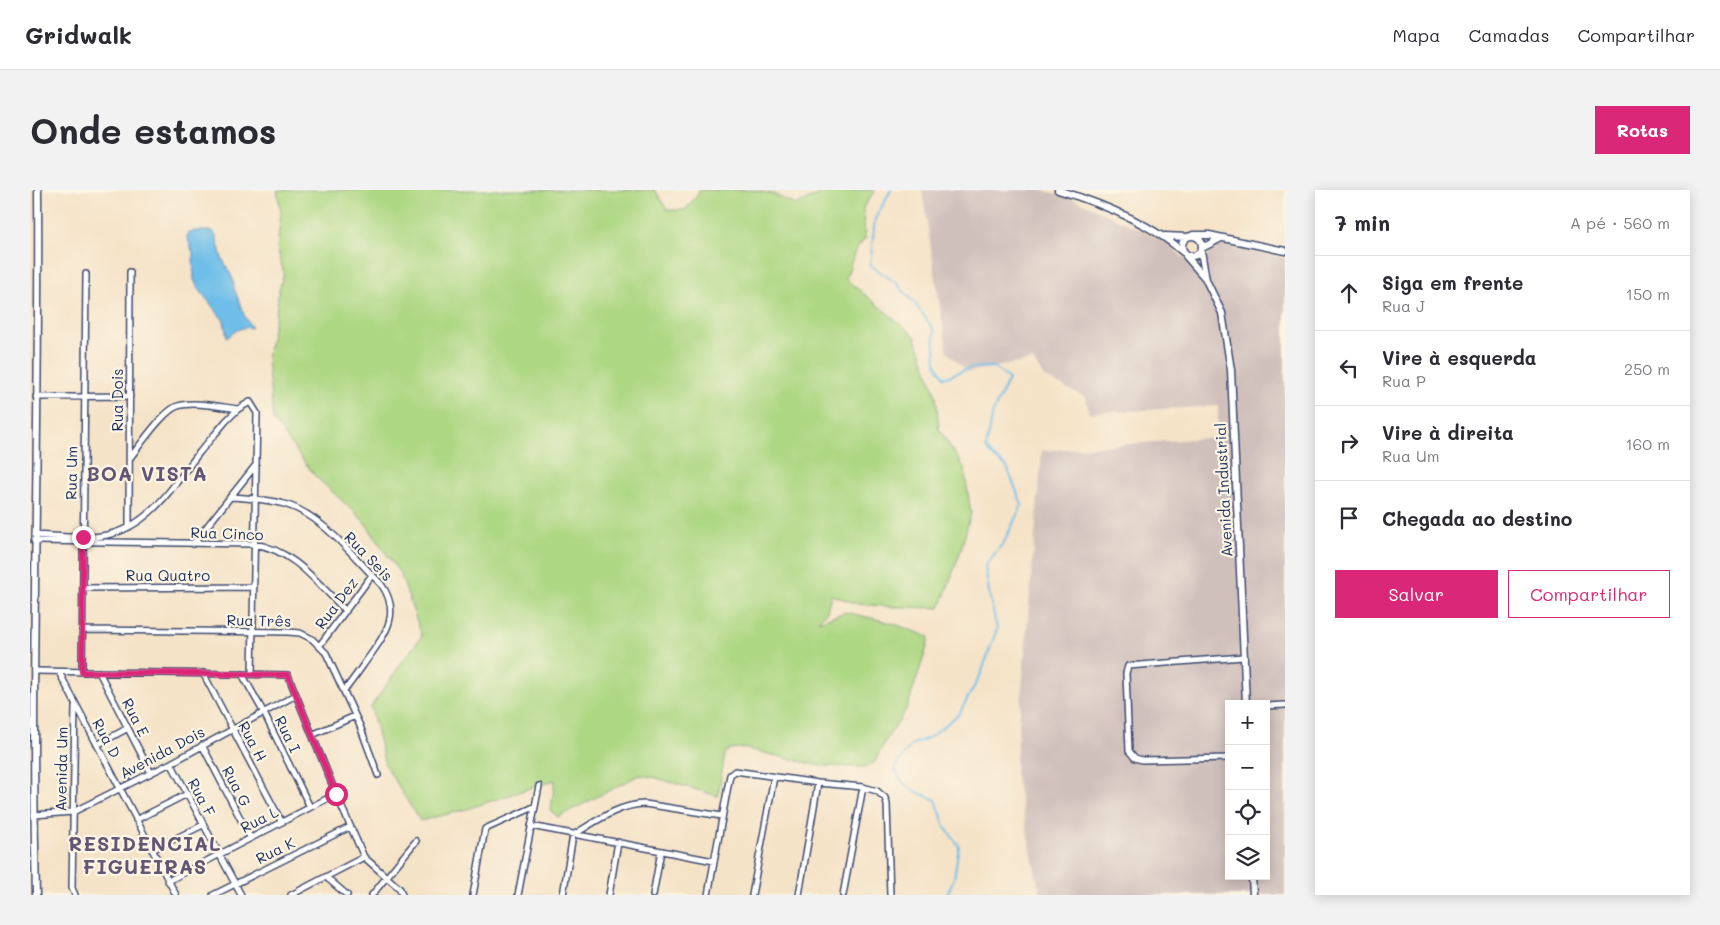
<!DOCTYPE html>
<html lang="pt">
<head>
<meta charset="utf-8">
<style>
	body { margin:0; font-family:Mali,sans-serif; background:#f2f2f3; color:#2b2b33 }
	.controls { position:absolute; right:15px; bottom:15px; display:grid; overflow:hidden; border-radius:0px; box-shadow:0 2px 12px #0003 }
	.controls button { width:45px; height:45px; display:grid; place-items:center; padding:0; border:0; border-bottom:1px solid #e1e1e2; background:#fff; color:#2b2b33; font:25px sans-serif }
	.stop { position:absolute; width:15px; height:15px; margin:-11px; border:4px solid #db2777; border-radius:50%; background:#fff }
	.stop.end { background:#db2777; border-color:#fff; box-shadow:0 1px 5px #0008 }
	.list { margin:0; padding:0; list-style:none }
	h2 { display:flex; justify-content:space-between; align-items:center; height:65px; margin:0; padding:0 20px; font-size:21px }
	h2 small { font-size:16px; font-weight:400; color:#7c7c81 }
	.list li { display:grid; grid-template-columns:32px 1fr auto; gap:15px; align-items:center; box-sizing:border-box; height:75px; padding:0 20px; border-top:1px solid #e1e1e2 }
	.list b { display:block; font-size:19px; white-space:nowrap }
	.list p { margin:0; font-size:16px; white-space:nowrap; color:#7c7c81 }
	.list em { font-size:16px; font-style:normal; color:#7c7c81 }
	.actions { display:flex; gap:10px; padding:15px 20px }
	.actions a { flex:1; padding:11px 0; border:1px solid #db2777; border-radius:0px; text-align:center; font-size:18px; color:#db2777 }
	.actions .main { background:#db2777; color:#fff }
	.icon { flex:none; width:28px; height:28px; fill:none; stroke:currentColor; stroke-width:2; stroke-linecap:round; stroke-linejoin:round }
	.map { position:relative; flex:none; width:1255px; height:705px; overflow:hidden; border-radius:0px }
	header { display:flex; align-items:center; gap:30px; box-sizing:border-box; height:70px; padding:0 25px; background:#fff; border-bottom:1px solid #e1e1e2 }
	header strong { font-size:24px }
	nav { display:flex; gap:28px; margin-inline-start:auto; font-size:18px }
	.intro { display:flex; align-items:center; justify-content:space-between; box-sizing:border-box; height:120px; padding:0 30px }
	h1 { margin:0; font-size:35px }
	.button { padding:12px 22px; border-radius:0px; background:#db2777; color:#fff; font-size:18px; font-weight:700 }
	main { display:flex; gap:30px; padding:0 30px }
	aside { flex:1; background:#fff; border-radius:0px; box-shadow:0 2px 12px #0003 }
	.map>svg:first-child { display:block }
	.industrial { fill:#d0c0bc; fill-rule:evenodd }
	.green { fill:#add783; stroke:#648370 }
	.water { fill:#6ebee9; stroke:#4476a4 }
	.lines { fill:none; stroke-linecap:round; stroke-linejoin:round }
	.stream { stroke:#6ebee9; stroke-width:2 }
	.minor-casing { stroke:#3c4a6e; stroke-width:8 }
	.tertiary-casing { stroke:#3c4a6e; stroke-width:9 }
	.minor { stroke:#fff; stroke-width:5 }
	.tertiary { stroke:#fff; stroke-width:6 }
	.route { stroke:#db2777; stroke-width:6 }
	.labels { text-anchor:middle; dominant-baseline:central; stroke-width:4.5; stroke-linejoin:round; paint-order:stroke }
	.street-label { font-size:15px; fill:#1b2f5e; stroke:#fcf5e5 }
	.district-label { font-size:20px; font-weight:bold; letter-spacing:1px; fill:#645673; stroke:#fcf5e5 }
</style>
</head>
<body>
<header>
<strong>Gridwalk</strong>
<nav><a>Mapa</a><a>Camadas</a><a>Compartilhar</a></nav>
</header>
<div class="intro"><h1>Onde estamos</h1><a class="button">Rotas</a></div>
<main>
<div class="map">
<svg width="1255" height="705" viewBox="0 0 1255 705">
	<rect width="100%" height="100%" fill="#fcf5e5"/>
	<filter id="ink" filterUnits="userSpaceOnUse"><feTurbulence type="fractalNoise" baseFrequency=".02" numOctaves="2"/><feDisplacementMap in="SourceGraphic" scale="10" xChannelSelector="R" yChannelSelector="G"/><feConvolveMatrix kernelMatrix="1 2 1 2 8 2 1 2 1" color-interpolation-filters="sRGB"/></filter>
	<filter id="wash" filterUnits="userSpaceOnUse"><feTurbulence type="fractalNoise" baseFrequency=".0096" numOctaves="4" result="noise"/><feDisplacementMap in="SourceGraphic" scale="20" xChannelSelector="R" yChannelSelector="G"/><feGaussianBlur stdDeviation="1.12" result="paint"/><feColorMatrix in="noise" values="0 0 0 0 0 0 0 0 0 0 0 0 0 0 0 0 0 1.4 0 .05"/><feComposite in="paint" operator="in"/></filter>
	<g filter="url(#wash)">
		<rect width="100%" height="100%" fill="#f5e3c8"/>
		<path class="industrial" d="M892,0h118l30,7 79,37 17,9 24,20 9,-2 9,-5 2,-7 8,-5 67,14v637h-244l-4,-15 -22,-108 27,-321 176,-14v-31l-129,7 -3,-16 -41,-19 -12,-18 -65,12 -21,-20zM1199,514h37v172h-37z"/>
		<path class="green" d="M247,0h378l12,20h18l12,-14 2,-6h53l21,4 23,11 24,-11 -2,-4h57l-12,18 2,31 -10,12 -9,28 69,57 21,60 3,33 25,39 7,45 -11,40 -20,55 -46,-1 -36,-3 -27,-9 -4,16 -9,10 28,-9 46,11 37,14 -2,10 -20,61 -23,35 -9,19 -8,5 -47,-1 -77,-18 -13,1 -5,4 -7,43 -62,-18 -17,-3 -81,42 -7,-6 4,-31 -88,29 -47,12 -35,-56 -14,-58 31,-45 20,-26 -21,-61 -38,-55 -49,-45 -41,-55 -6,-62 9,-44 3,-25 5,-15 -7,-27 4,-34z"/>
		<path class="water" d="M167,41h16l3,5 6,22 11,21 1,9 11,29 7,11c-11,-2 -17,3 -25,10l-3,-17 -26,-33 -4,-8 -1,-27 -6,-16 1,-5z"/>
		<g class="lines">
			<path class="stream" d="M861,0l-16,29 -5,46 25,17 19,20 20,28 2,34 8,14 25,-10 25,-1 15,12 -16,33 -7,36 9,10 12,9 15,38 -18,37 -19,24 5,32 7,31 -16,45 -22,40 -29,23 -19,8 -16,22c3,19 25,27 41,33l9,27 14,19 -5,32 -7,17"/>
		</g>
	</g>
	<g filter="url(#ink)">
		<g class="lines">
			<g class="minor-casing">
				<path id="minor" d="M6,207l94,-1
					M100,268c10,-13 34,-48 48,-52 16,-5 43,1 60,3
					M200,307c18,1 37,2 54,7 38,10 69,53 97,80 20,28 6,48 -12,73 -8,11 -16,23 -25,34
					M99,337l1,-255
					M5,345c23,1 49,5 72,0 43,-9 67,-50 92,-82 9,-11 18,-21 27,-32l12,-12 12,-7 7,11 -5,261
					M4,351l220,3c40,6 64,40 92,67
					M163,354l62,-78
					M53,398l171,-1
					M52,440l206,2 12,1 12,6 14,14 34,73 18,49
					M290,455l52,-70
					M4,481l254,4 48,119 28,63 36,32 2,6
					M29,482l117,223
					M52,482l4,-398
					M69,482l52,101
					M173,483l78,148
					M212,484l22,39 46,94
					M1236,516l19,-1
					M282,545l43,-19
					M67,555l31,-17
					M172,555l48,92
					M1199,568l-87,2 -7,-2 -6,-7 -3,-78 2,-7 115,-9
					M141,573l70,132
					M4,625l39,-3 98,-49 125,-68
					M106,630l51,-26
					M501,636l183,35
					M122,660l51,-25
					M296,687l21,18
					M138,691l168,-87
					M45,705l-3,-7 3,-182
					M183,705l137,-68
					M261,705l73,-38
					M342,705l44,-54
					M443,705l12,-66 49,-22
					M488,705l21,-109
					M533,705l10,-60c22,-13 46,-31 72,-31l77,12
					M579,705l9,-53
					M623,705l8,-44
					M678,705l22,-120 5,-4 83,12 45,4 14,4 8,7 2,6 3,91
					M722,705l22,-118
					M769,705l19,-112
					M813,705l20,-108"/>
			</g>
			<g class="tertiary-casing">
				<path id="tertiary" d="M1028,0c42,13 92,33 125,62
					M1163,45h16l76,16
					M1152 56a10 10 0 1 1 20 0a10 10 0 1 1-20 0Z
					M1135,46l21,1
					M1172,58l19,-10
					M1171,61l5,29 16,33 9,57 15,334
					M1156,66l20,23
					M1222,686l1,19
					M6,705c-6,-235 4,-470 2,-705"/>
			</g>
			<use href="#minor" class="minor"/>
			<use href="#tertiary" class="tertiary"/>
		</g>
	</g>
	<g class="lines" filter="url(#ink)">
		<path class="route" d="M53,347l-1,135 206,3 48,119"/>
	</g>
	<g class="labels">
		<g class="street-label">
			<text transform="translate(87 210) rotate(-90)">Rua Dois</text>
			<text transform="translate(41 283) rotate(-89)">Rua Um</text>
			<text transform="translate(1193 300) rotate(-93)">Avenida Industrial</text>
			<text transform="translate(197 343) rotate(2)">Rua Cinco</text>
			<text transform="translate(339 366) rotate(46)">Rua Seis</text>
			<text x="138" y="385">Rua Quatro</text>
			<text transform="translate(306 413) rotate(-53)">Rua Dez</text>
			<text transform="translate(229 430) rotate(1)">Rua Três</text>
			<text transform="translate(106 527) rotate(63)">Rua E</text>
			<text transform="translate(258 544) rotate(64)">Rua I</text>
			<text transform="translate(77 548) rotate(62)">Rua D</text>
			<text transform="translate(223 551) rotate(62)">Rua H</text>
			<text transform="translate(132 562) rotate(-28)">Avenida Dois</text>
			<text transform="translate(31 579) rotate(-89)">Avenida Um</text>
			<text transform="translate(207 596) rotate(62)">Rua G</text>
			<text transform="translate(172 607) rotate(62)">Rua F</text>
			<text transform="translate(229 629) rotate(-27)">Rua L</text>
			<text transform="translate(245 660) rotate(-26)">Rua K</text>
		</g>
		<g class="district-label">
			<text x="117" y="283">BOA VISTA</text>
			<text x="115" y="653">RESIDENCIAL<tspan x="115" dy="23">FIGUEIRAS</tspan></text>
		</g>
	</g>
</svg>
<div class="controls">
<button>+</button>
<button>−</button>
<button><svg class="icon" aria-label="locate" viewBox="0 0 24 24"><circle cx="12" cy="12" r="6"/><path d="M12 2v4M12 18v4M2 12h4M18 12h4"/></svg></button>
<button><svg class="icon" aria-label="layers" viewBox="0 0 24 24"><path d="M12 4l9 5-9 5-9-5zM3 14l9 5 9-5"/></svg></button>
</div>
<div class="stop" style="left:306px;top:604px"></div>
<div class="stop end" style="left:53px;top:347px"></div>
</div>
<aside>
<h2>7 min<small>A pé · 560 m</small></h2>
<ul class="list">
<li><svg class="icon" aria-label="ahead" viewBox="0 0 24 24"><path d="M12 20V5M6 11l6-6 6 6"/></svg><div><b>Siga em frente</b><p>Rua J</p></div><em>150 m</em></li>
<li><svg class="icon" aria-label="left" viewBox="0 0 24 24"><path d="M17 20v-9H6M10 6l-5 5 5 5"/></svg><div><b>Vire à esquerda</b><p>Rua P</p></div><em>250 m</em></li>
<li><svg class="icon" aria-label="right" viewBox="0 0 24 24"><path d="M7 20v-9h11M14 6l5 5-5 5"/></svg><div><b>Vire à direita</b><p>Rua Um</p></div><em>160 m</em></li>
<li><svg class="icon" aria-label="arrive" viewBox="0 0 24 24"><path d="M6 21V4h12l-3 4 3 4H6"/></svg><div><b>Chegada ao destino</b></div></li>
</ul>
<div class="actions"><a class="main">Salvar</a><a>Compartilhar</a></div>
</aside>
</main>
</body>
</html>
